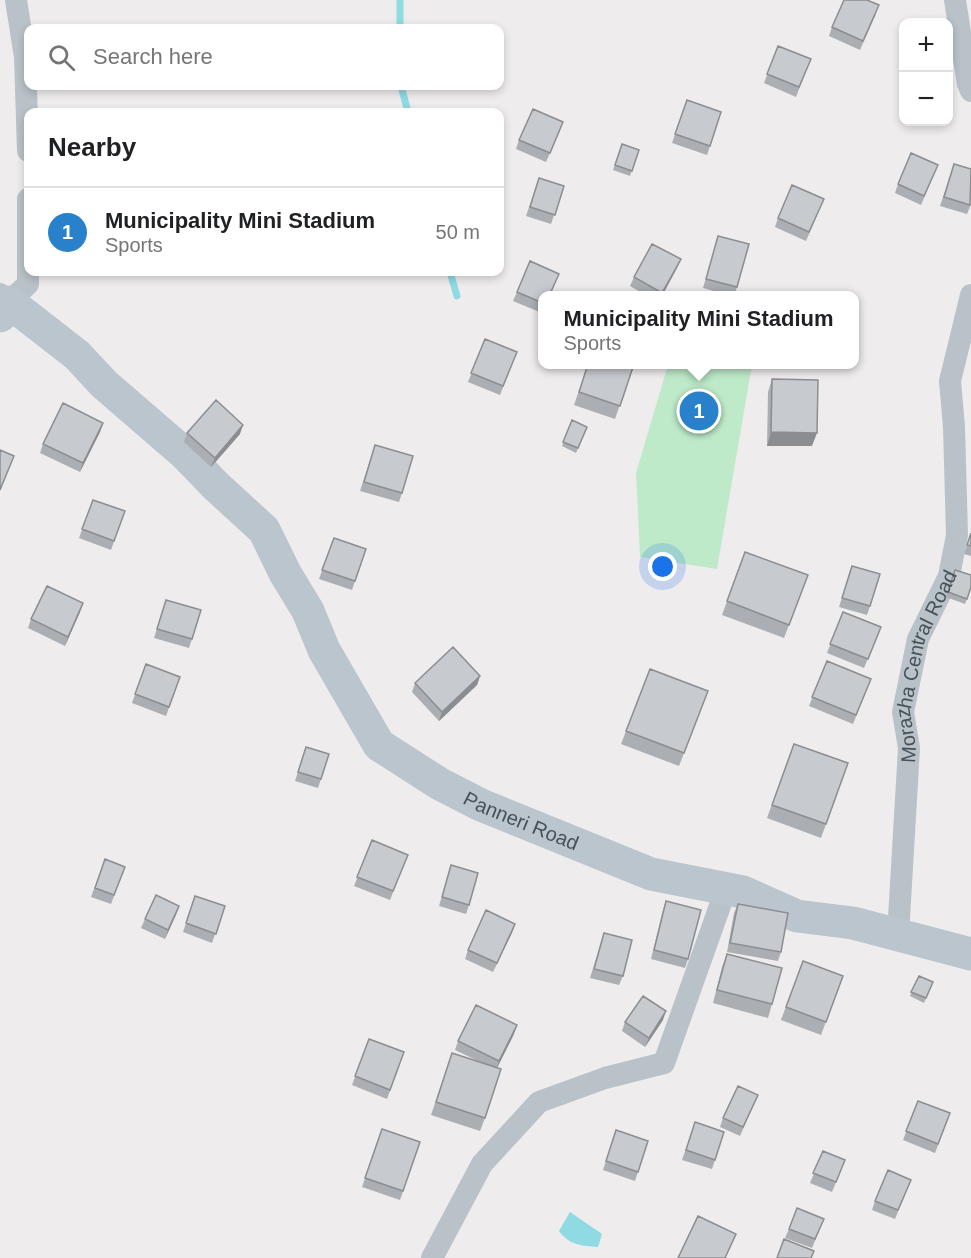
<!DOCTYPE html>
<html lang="en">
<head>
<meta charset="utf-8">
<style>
	body { margin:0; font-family:Arial,sans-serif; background:#f2f2f2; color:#202124 }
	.controls { position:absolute; right:18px; top:18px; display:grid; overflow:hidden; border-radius:12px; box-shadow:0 3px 9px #0003 }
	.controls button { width:54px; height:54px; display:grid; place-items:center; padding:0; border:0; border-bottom:2px solid #e0e0e0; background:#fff; color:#202124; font:30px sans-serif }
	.you { position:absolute; left:663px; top:567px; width:21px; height:21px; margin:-15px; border:4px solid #fff; border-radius:50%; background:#1a73e8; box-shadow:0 0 0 9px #1a73e833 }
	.badge { display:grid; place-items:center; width:39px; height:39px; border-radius:50%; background:#2981cc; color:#fff; font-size:20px; font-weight:700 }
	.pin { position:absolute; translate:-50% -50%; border:3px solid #fff; box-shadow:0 2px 6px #0006 }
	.popup { position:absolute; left:538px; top:291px; width:321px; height:78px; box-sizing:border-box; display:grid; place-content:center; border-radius:12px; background:#fff; filter:drop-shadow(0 2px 4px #0005); font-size:20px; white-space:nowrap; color:#757577 }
	.popup b { font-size:22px; color:#202124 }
	.popup::after { content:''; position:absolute; left:50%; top:100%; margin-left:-12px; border:12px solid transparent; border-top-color:#fff }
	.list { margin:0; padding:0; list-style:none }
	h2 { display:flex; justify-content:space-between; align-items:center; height:78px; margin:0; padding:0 24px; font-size:26px }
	h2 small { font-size:20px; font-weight:400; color:#757577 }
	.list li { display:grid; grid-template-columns:39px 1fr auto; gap:18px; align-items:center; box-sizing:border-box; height:90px; padding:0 24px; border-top:2px solid #e0e0e0 }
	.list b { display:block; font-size:22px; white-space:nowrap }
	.list p { margin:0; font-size:20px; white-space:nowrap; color:#757577 }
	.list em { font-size:20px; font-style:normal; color:#757577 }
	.icon { flex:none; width:33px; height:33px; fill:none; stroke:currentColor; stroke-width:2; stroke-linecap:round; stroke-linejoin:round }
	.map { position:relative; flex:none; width:971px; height:1258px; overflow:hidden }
	.search { position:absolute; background:#fff; box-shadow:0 3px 9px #0003; left:24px; top:24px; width:480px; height:66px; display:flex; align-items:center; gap:15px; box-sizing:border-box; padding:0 21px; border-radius:12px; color:#757577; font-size:22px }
	.panel { position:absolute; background:#fff; box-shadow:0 3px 9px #0003; left:24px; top:108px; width:480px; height:168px; border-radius:12px }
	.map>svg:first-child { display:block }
	.green { fill:#beeaca }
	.water { fill:#8fdae3 }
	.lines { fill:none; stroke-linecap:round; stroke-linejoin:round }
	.stream { stroke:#8fdae3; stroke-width:7 }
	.minor { stroke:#b9c2c8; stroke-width:22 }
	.secondary { stroke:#bac5cd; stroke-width:33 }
	.wall { fill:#abaeb2 }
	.shaded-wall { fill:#8b8d91 }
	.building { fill:#c7cacf; stroke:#8b8d91; stroke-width:1.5 }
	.labels { text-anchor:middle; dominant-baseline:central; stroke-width:5; stroke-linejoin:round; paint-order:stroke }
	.street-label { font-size:20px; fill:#475158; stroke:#fff }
</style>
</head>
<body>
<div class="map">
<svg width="971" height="1258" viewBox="0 0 971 1258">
	<rect width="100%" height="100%" fill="#efeced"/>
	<path class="green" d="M668,365h84l-35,204 -77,-12 -4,-84z"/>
	<path class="water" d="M570,1212l32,22 -4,13c-16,-1 -29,-2 -39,-16z"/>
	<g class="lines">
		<path class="stream" d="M400,0v28
			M401,86l7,26
			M450,272l7,24"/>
		<g class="minor">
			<path d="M16,0l9,57 3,94"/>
			<path d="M955,0l13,84 3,7"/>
			<path d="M0,294l9,8 19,-18v-85"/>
			<path id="s1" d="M898,935l11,-187 -6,-36 15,-73 31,-63 8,-41 -3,-108 -4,-46 21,-86"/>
			<path d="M432,1258l50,-94 57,-62 66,-24 59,-15 62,-174"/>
		</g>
		<path class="secondary" id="s2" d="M0,316l9,-14 68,53 27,29 81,70 31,32 48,44 21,43 23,38 16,39 55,95 61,39 41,21 170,69 92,18 54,24 56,7 118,31"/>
	</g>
	<path class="wall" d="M876,14l-16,36 -31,-14 3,-9z
		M778,46l33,13 -15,38 -32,-14z
		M687,100l34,12 -14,43 -35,-12z
		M560,131l-14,31 -30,-13 3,-9z
		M622,144l17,6 -9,26 -17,-6z
		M954,164l17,40 -4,10 -27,-8z
		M938,165l-17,40 -26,-12 3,-9z
		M539,178l25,8 -13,38 -25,-8z
		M824,199l-18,42 -31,-14 3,-9z
		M718,236l19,51 -3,9h-3l-28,-8z
		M677,268l-15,28h-15l-17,-10 4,-9z
		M559,274l-9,22h-7v15l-1,2 -29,-12 4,-9z
		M485,339l32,13 -17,43 -32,-13z
		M588,364h46l-19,55 -41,-14z
		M772,379l40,67h-45l1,-54z
		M572,420l15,7 -11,26 -14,-7z
		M103,423l-3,9 -20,40 -40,-19 3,-9z
		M187,433l53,1 -29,33 -27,-25z
		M375,445l27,48 -3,9 -39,-11z
		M93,500l32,11 -14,39 -32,-12z
		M971,533v23l-7,-2z
		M334,538l32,11 -14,41 -33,-11z
		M745,552l63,23 -24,63 -62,-23z
		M852,566l18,40 -3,9 -28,-8z
		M955,570l16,18 -6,16 -19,-7z
		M166,600l26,39 -3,9 -35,-10z
		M80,612l-15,34 -37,-18 3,-9z
		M843,612l38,15 -17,41 -37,-15z
		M827,661l44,18 -18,45 -44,-18z
		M146,664l34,13 -14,39 -34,-13z
		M650,669l58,22 -29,75 -58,-22z
		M480,676l-3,9 -38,36 -27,-29 3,-9z
		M794,744l54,19 -27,75 -54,-20z
		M306,747l15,32 -3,9 -23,-7z
		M372,840l36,15 -18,45 -36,-14z
		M105,859l20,8 -14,37 -20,-7z
		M451,865l18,40 -3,9 -27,-8z
		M195,896l30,10 -13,37 -29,-11z
		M666,901l22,58 -3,9 -34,-9 12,-49z
		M738,904l43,48 -3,9 -51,-9 7,-39z
		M179,906l-14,33 -24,-11 4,-9z
		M515,924l-22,48 -28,-13 3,-9z
		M604,933l19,43 -4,9 -29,-7z
		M727,954l45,50 -4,14 -55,-15 9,-36z
		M803,961l40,15 -22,59 -40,-15z
		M919,976l14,6 -9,21 -14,-7z
		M663,1020l-18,27 -23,-16 3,-9z
		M514,1034l-17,34 -12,50 -5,13 -49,-16 21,-62 30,10 -27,-13 3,-9z
		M369,1039l35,13 -17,47 -35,-14z
		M918,1101l32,12 -15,40 -32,-13z
		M754,1104l-14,32 -20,-9 3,-9z
		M695,1122l29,10 -12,37 -30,-9z
		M382,1129l38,13 -20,58 -38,-13z
		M616,1130l32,11 -13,40 -32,-11z
		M823,1151l22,9 -13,32 -22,-9z
		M911,1180l-16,39 -23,-9 3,-9z
		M824,1219l-12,29 -27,-10 4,-9z"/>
	<path class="shaded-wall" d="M681,259l-4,9 -15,28h-1z
		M103,423l-3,9 -20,40 3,-9z
		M243,425l-3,9 -29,33 4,-9z
		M771,432l46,1 -5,13h-45z
		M83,603l-3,9 -15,34 3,-9z
		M480,676l-3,9 -38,36 3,-9z
		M179,906l-3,9 -11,24 3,-9z
		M515,924l-3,9 -19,39 4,-9z
		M666,1011l-3,9 -18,27 4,-9z
		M517,1025l-3,9 -18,36 3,-9z"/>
	<path class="building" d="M844,0h23l12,5 -16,36 -31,-14z
		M778,46l33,13 -12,28 -32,-13z
		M687,100l34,12 -11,34 -35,-12z
		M533,109l30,13 -13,31 -31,-13z
		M622,144l17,6 -7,21 -17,-6z
		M911,153l27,12 -14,31 -26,-12z
		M954,164l17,5 -1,36 -26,-8z
		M539,178l25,8 -9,29 -25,-8z
		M792,185l32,14 -15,33 -31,-14z
		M718,236l31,8 -12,43 -31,-8z
		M652,244l29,15 -19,34 -28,-16z
		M530,261l29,13 -10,22h-6v7l-26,-11z
		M485,339l32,13 -14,34 -32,-13z
		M588,364h46l-14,42 -41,-14z
		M772,379l46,1 -1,53 -46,-1z
		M216,400l27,25 -28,33 -28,-25z
		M63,403l40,20 -20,40 -40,-19z
		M572,420l15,7 -9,21 -15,-6z
		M375,445l38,11 -11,37 -38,-11z
		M0,450l14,6 -14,34z
		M93,500l32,11 -11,30 -32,-12z
		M971,533v13l-4,-1z
		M334,538l32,11 -11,32 -33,-11z
		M745,552l63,23 -19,50 -62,-24z
		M852,566l28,8 -10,32 -28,-8z
		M955,570l16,5v12l-4,12 -19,-7z
		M47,586l36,17 -15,34 -37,-18z
		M166,600l35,10 -9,29 -35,-10z
		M843,612l38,15 -13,32 -38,-15z
		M453,647l27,29 -38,36 -27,-29z
		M827,661l44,18 -15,36 -44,-18z
		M146,664l34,13 -11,30 -34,-13z
		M650,669l58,22 -24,62 -58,-22z
		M794,744l54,19 -22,61 -54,-19z
		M306,747l23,7 -8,25 -23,-7z
		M372,840l36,15 -15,36 -36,-14z
		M105,859l20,8 -11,28 -19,-7z
		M451,865l27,8 -9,32 -27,-8z
		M156,895l23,11 -11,24 -23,-11z
		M195,896l30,10 -9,28 -30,-11z
		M666,901l35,9 -13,49 -34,-9z
		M738,904l50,9 -7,39 -51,-9z
		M486,910l29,14 -18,39 -29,-13z
		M604,933l28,7 -9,36 -29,-7z
		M727,954l55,14 -10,36 -55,-14z
		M803,961l40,15 -17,46 -40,-15z
		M919,976l14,6 -7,16 -15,-6z
		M643,996l23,15 -17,27 -24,-16z
		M476,1005l41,20 -18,36 -41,-20z
		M369,1039l35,13 -14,38 -35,-14z
		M452,1053l49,16 -16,49 -49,-16z
		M738,1086l20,9 -15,32 -20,-9z
		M918,1101l32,12 -12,31 -32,-13z
		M695,1122l29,10 -9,28 -29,-10z
		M382,1129l38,13 -17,49 -38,-13z
		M616,1130l32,11 -10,31 -32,-11z
		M823,1151l22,9 -9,22 -23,-9z
		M888,1170l23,10 -13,30 -23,-9z
		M797,1208l27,11 -9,20 -26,-10z
		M698,1216l38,18 -11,24h-47z
		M784,1239l30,12 -3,7h-34z"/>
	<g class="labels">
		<g class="street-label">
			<text stroke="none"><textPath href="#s1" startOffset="273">Morazha Central Road</textPath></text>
			<text stroke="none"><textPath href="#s2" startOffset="765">Panneri Road</textPath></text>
		</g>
	</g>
</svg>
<div class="controls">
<button>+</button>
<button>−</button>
</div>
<div class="you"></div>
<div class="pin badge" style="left:699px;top:411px">1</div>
<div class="popup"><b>Municipality Mini Stadium</b>Sports</div>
<div class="search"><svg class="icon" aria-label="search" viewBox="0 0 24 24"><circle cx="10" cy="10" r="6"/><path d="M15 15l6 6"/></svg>Search here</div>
<section class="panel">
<h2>Nearby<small></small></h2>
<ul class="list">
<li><span class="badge">1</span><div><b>Municipality Mini Stadium</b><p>Sports</p></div><em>50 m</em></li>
</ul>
</section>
</div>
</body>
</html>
